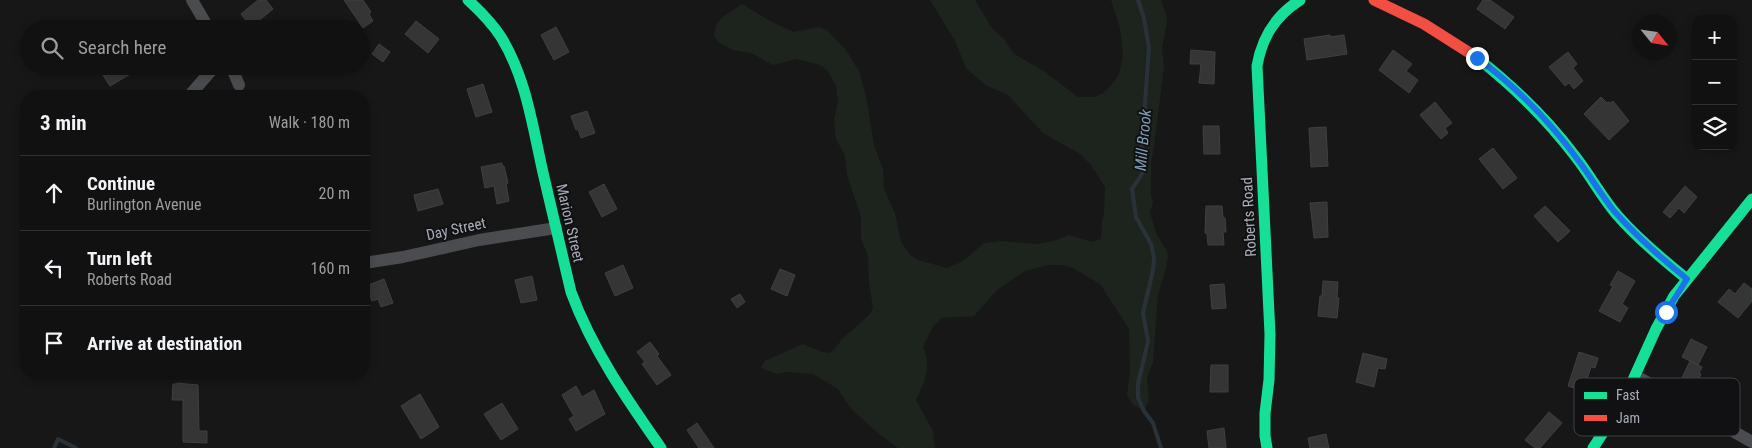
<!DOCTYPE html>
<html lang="en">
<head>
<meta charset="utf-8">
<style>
	body { margin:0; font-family:"Roboto Condensed",sans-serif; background:#1e1f1f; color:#f1f3f6 }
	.controls { position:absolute; right:15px; top:15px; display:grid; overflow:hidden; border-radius:10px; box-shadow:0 2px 8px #0003 }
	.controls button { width:45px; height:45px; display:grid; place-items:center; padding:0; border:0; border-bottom:1px solid #303131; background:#111; color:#f1f3f6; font:25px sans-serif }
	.compass { position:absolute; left:1632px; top:15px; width:45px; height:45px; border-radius:50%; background:#111; box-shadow:0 2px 8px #0003; rotate:120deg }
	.stop { position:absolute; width:15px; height:15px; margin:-11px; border:4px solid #1a73e8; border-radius:50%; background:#fff }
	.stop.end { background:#1a73e8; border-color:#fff; box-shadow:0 1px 5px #0008 }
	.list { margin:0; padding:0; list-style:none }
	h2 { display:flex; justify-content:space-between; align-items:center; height:65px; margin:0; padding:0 20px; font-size:21px }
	h2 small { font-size:16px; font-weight:400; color:#9c9d9f }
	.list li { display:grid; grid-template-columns:32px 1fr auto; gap:15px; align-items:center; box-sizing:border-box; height:75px; padding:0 20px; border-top:1px solid #303131 }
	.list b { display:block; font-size:19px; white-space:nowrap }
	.list p { margin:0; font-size:16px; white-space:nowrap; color:#9c9d9f }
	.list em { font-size:16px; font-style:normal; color:#9c9d9f }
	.icon { flex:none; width:28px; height:28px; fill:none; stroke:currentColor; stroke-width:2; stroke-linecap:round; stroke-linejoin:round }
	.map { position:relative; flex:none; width:1752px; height:448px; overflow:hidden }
	.search { position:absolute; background:#111; box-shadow:0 2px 8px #0003; left:20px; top:20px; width:350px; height:55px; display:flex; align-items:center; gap:12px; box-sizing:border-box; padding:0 18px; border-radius:28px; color:#9c9d9f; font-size:19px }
	.panel { position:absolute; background:#111; box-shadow:0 2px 8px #0003; left:20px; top:90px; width:350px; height:290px; border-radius:20px }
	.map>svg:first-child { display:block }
	.green { fill:#1d241e }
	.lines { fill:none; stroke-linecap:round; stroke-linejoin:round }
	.stream { stroke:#2a3239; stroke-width:4 }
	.building { fill:#353536; stroke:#3f4043 }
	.street { stroke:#4b4c50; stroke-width:12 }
	.fast { stroke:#16e098; stroke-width:11 }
	.jam { stroke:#f24e42; stroke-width:11 }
	.route { stroke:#1a73e8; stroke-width:6 }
	.labels { text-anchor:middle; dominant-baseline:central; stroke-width:4; stroke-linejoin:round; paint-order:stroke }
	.street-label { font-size:15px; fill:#a8adb8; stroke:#111113 }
	.water-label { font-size:16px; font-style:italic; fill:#7f9bb3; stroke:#111113 }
	.key { fill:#111113; stroke:#3e4045; stroke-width:1 }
	.key-label { font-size:14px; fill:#a8adb8 }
</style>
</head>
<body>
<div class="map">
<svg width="1752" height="448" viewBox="0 0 1752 448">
	<rect width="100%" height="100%" fill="#171717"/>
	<path class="green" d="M930,0h45l17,28 12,11 10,15 30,17 34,26h16l9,-4 7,-6 9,-13 4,-19 -1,-10 -2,-17 -9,-28h50l6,18 -1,9 -4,22 2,17 -10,81 -3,16v32l2,7 -3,11 7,22 10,16 1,6 -2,11 -8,27 -5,67 -6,16 2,22 -5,11 -11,-6 -6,-10 3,-24 -1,-42 -29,-45 -29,-17 -11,-2h-11l-24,6 -28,19 -23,26 -32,2 -9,8 -10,21c9,20 2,34 -7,53l17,31 2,17h-37l-20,-15 -27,-24 -13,-20 -25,-15 -25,-2 -11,2 -12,-4 -4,-3 4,-6 38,-17 19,8 7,1 5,-3 8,-11 28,-25 3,-6 -4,-26 -1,-26 -7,-18v-21l-14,-42 -2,-19 -9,-17 -2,-19 4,-19 -2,-16 -9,-15 -7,-5 -23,-6 -24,6 -22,-12 -18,-3 -15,-8 -4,-7 2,-9 5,-8 21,-14 30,18 22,10 25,-5 8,3 19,20 13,21 7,25 8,49 9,24 1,20 11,24 6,29 9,13 8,5 29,8 16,-7 21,-18 17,-2 34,3 18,-3 16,-6 24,7 8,-3 1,-17 2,-8 1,-27 -14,-22 -11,-11 -37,-21 -35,-38 -23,-10 -19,-17 -11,-27z"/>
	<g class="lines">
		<path class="stream" d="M1138,0l6,18 5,30 -8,110 1,16 -10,15 4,28 15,27 3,13 -1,13 -10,43 5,28 -10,43v14l6,13 9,12 8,25
			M54,448l4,-9 18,9"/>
	</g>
	<path class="building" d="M258,0h8l7,9 -22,18 -10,-13z
		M344,0h19l8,12 -2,2 4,7 -10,7z
		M1483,0h7l24,17 -9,12 -28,-20z
		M416,21l23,18 -11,14 -23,-19z
		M556,27l13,25 -15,8 -13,-25z
		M1330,35v2l14,-2 3,19 -40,6 -3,-21z
		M379,44l11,8 -7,10 -11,-8z
		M1191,50l24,2 -1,32 -15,-1 2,-19h-11z
		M1393,50l19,14 -6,7 12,9 -9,13 -30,-23z
		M1568,52l9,12 -4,4 10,13 -9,8 -5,-6 -4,3 -16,-19z
		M110,66h34l-34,20 -9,-14z
		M483,84l9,28 -16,5 -9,-28z
		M1601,97l6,6 2,-1 2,1 2,-2 16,20 -20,19 -25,-26z
		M1435,102l17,21 -7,5 3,5 -7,6 -21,-24z
		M587,111l8,22 -14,5 -3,-9 -2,1 -5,-14z
		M1203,126h16l1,28h-16z
		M1326,127l2,39 -17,1 -2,-39z
		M1493,148l24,30 -14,11 -24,-30z
		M502,163v3h2l4,17 -2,1 3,17 -12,3 -3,-18 -9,2 -4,-21z
		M604,184l13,25 -15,8 -13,-25z
		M1685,186l12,11 -13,16 -5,-5 -9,10 -7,-6z
		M438,189l5,15 -25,7 -4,-16z
		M1327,202l1,35 -14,1 -4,-35z
		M1206,206h16l1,12h2l1,14h-3l1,13h-16l-1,-12h-2z
		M1545,206l25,25 -12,11 -24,-26z
		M623,265l10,23 -18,8 -10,-23z
		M780,269l15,6 -8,21 -16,-7z
		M1618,271l17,10 -13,23 6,4 -8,14 -21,-11 14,-25 -3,-1z
		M532,276l5,24 -16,3 -6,-23z
		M384,279l9,24 -12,4 -3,-8 -6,2 -6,-15z
		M1323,281l15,1 -1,16h2l-2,20 -19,-2 2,-20h2z
		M1744,283l8,6v12l-14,17 -20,-16 11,-13 6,5z
		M1224,284l2,24 -14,1 -2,-24z
		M740,294l5,8 -8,6 -6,-9z
		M1691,339l16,8 -9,18 -16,-8z
		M650,342l9,12 -2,2 14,19 -14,10 -15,-21 3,-2 -8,-10z
		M1579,352l19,6 -3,10 -4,-1 -8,24 -15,-5z
		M1363,353l24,6 -2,10 -7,-1 -4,19 -18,-5z
		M1690,361l12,6 -3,6 2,1 -6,13 -14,-7z
		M1211,365h17v27h-18z
		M177,383l21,2 1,46h8v12l-24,-1v-42h-11l1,-16h4z
		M576,386l6,11 12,-7 11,24 -29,17 -7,-12 5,-3 -12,-21z
		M420,394l19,33 -18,12 -20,-33z
		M502,403l16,26 -17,11 -17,-26z
		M1549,412l13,11 -22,25h-5l-10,-8z
		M697,423l17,25h-15l-12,-18z
		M1224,428l2,20h-17l-2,-17z
		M1326,434l3,14h-19l-2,-10z"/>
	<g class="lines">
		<path class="street" d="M192,0l17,29
			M231,66l8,19
			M189,96l21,-24 3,-6
			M364,263l39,-6 76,-17 77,-12
			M1636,376l116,66"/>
		<path class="fast" d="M468,0c12,11 24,23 33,37 26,42 32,93 43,140 9,39 18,77 27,115 21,57 55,106 90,156
			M1476,57c37,29 71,62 99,99 15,19 26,40 42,59 21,24 45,44 70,64
			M1267,448l-2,-12v-23l4,-33 1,-46 -13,-268c5,-29 18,-50 43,-66
			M1593,448l29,-44 34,-75 18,-33 78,-97"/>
		<path class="jam" d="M1374,0l50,24 52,33"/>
	</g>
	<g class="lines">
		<path class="route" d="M1477,58c40,29 75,66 104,106 11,15 21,32 33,47 22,25 47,47 73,68l-21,33"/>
	</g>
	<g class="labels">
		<g class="street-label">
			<text transform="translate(1249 217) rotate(-93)">Roberts Road</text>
			<text transform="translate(570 223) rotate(77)">Marion Street</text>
			<text transform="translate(456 229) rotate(-12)">Day Street</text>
		</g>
		<g class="water-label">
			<text transform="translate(1143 140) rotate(-85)">Mill Brook</text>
		</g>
	</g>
	<rect x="1574" y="378" width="166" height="58" rx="8" class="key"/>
	<rect x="1584" y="392" width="23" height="7" fill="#16e098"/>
	<rect x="1584" y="415" width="23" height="6" fill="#f24e42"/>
	<g class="key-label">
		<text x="1616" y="400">Fast</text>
		<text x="1616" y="423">Jam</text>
	</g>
</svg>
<div class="controls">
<button>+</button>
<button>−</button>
<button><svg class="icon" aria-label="layers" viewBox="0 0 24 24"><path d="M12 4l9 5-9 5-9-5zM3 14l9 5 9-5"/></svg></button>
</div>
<svg class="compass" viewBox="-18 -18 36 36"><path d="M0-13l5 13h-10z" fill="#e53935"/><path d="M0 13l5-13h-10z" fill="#9c9d9f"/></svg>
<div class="stop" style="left:1666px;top:312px"></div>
<div class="stop end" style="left:1477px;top:58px"></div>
<div class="search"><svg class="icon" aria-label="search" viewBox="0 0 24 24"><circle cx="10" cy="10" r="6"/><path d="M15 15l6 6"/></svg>Search here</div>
<section class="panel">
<h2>3 min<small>Walk · 180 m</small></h2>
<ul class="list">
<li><svg class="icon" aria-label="ahead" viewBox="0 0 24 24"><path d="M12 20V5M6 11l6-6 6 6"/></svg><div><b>Continue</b><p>Burlington Avenue</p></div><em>20 m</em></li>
<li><svg class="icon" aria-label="left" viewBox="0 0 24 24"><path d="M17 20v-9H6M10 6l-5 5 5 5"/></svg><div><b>Turn left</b><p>Roberts Road</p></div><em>160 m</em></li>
<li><svg class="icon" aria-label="arrive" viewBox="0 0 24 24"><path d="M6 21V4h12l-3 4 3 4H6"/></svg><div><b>Arrive at destination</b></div></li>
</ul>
</section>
</div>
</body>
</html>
